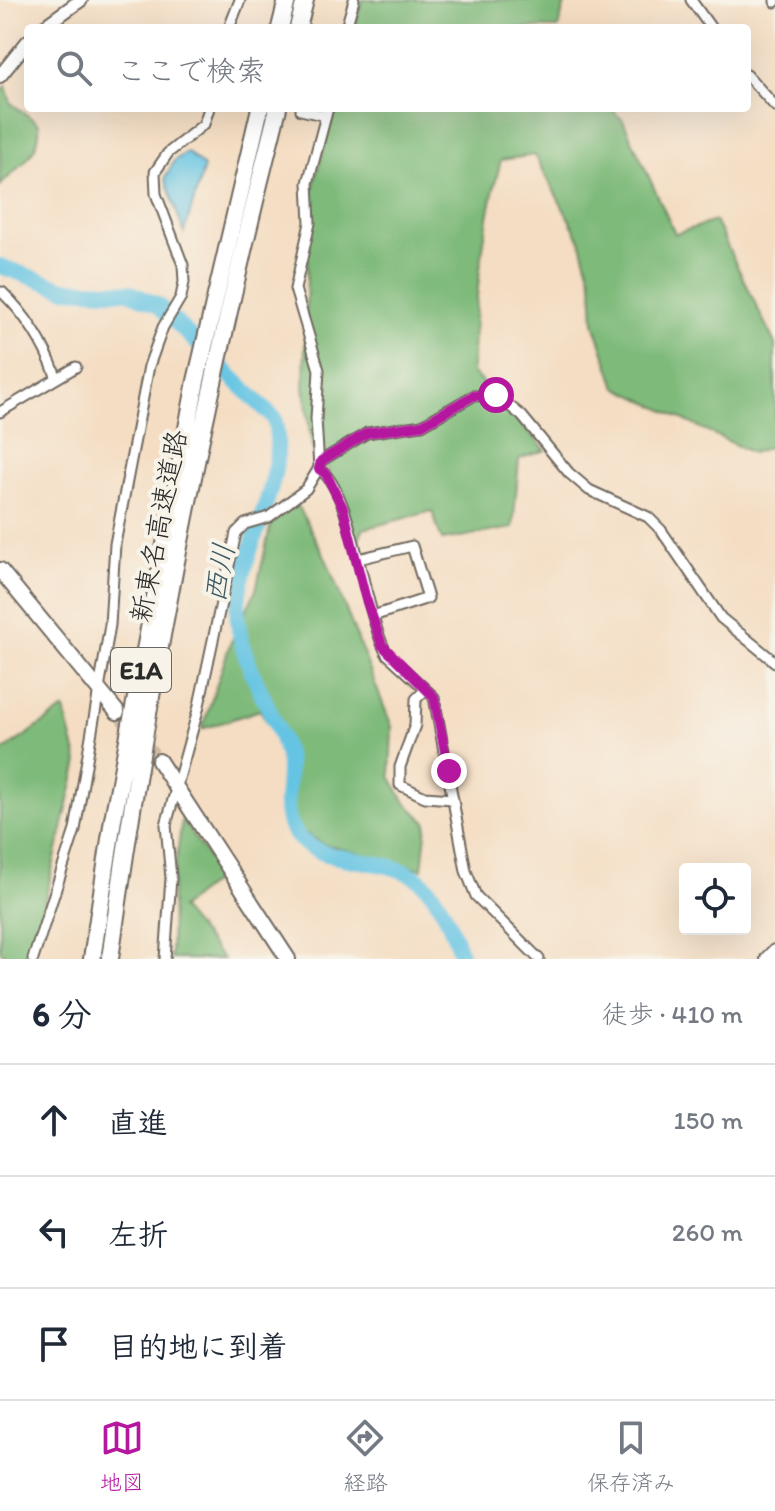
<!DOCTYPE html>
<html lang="ja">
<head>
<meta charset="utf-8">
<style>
	body { margin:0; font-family:Itim,"Klee One",sans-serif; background:#f6f6f7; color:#1f2937 }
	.controls { position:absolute; right:24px; bottom:24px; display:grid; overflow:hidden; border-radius:8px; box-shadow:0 8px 32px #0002 }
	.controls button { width:72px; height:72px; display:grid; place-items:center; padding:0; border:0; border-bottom:2px solid #e0e1e3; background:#fff; color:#1f2937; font:40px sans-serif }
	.stop { position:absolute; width:24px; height:24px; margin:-18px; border:6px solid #b5179e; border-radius:50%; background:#fff }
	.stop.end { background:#b5179e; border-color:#fff; box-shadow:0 2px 8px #0008 }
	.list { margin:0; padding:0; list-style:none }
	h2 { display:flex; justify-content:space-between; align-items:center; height:104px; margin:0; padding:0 32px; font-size:34px }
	h2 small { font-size:26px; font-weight:400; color:#747a83 }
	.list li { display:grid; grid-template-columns:52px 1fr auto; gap:24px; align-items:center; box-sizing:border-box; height:112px; padding:0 32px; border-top:2px solid #e0e1e3 }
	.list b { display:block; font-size:30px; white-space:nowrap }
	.list em { font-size:26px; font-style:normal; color:#747a83 }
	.icon { flex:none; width:44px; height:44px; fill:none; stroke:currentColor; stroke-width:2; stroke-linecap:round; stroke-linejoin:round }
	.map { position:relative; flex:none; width:775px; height:959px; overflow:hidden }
	.search { position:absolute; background:#fff; box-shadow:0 8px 32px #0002; left:24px; right:24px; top:24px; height:88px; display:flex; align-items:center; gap:20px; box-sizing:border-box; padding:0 28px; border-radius:8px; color:#747a83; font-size:30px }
	.sheet { height:440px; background:#fff }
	nav { display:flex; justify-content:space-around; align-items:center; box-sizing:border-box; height:112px; border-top:2px solid #e0e1e3; background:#fff; font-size:22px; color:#747a83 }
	nav a { display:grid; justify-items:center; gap:4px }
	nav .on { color:#b5179e }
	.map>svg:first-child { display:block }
	.forest { fill:#7eba79; stroke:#547252; stroke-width:2 }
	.water { fill:#65c4e3; stroke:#487887; stroke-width:2 }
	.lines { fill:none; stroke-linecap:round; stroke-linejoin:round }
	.river { stroke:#65c4e3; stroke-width:16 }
	.secondary-tunnel { stroke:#ccb9a4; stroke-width:14; stroke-dasharray:14 7; stroke-linecap:butt }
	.minor-casing { stroke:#716960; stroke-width:13 }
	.tertiary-casing { stroke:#716960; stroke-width:16 }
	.secondary-casing { stroke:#716960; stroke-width:18 }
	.trunk-casing { stroke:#716960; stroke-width:20 }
	.motorway-casing { stroke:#716960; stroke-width:20 }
	.minor { stroke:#fff; stroke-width:9 }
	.tertiary { stroke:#fff; stroke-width:12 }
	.secondary { stroke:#fff; stroke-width:14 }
	.trunk { stroke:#fff; stroke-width:16 }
	.motorway { stroke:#fff; stroke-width:16 }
	.route { stroke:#b5179e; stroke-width:10 }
	.labels { text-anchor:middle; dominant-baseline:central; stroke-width:8; stroke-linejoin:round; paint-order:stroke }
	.shield { fill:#f7f3e8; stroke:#686764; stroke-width:2 }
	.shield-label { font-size:26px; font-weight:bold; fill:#2b2b2b }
	.street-label { font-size:28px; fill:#2b2b2b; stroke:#f7f3e8 }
	.water-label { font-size:30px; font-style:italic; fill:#3c5962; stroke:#f7f3e8 }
</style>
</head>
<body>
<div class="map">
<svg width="775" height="959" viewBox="0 0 775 959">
	<rect width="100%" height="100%" fill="#f7f3e8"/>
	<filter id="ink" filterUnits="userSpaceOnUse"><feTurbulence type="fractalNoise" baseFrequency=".0125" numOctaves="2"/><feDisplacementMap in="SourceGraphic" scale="16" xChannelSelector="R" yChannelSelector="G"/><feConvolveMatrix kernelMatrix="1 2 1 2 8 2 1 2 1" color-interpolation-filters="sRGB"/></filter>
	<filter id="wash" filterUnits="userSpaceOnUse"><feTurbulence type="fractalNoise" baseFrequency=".006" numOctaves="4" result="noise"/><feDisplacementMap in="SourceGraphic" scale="32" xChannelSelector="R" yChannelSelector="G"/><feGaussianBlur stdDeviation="1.8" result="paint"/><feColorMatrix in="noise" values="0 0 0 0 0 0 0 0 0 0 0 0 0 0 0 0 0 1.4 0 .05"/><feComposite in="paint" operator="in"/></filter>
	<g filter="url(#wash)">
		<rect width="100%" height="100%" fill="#f4ddc2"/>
		<path class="forest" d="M362,0h204l-8,28h-203z
			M6,86l5,17 28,21c3,31 -21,41 -39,62v-92z
			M334,108h276l13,12 52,114 40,-13 60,123v101l-23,8 -136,-66 -22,-64 -2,-41 -12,-42 -45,-85 -34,5c-19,71 -26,139 -29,212l74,78 -27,9 -6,69 -71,12 -10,-29 -69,18 -8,20 -27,-80 -16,-21 -8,-62 5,-183z
			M295,500l31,59 66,168 -2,49 14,25 23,22 -5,46 -97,-24 -36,-21 -2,-68 -27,-46 -58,19 28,-85 26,-54 16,-71z
			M64,709l14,53 -47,197h-21l-10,-8v-198z
			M182,820l39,56 -41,32 43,51h-52l1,-70z"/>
		<path class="water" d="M187,152l17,15 -20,66 -19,-55 9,-17z"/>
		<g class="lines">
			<path class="river" d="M0,266l64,23 65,3 29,13 116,113c15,58 -26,117 -35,175 -10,58 32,107 47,160 7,23 -6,51 4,72 24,49 98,24 134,59 18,17 31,52 38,75"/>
		</g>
	</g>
	<g filter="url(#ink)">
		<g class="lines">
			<path class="secondary-tunnel" d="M117,712l42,49"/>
			<g class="minor-casing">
				<path id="minor" d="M691,0l20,28
					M775,0v2
					M229,28l11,-28
					M346,28l8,-28
					M747,75l28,31
					M301,110l25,6
					M2,292c25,24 42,51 54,84
					M0,412l76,-45
					M321,461l46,-28 55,-8 51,-29 23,-1 26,21 47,57 20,17 59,27 13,13 60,88 54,44
					M319,469c34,21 45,145 68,185l47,43 32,174 10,25 63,63
					M358,559l54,-13 16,52 -55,18
					M424,691l-8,8 -1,26 -15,42v18l25,12 28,2
					M33,959l42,-129 35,-205 5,-81 34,-178 14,-39 18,-30 3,-15 -1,-17 -27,-71 -1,-22 13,-19 36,-29 5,-16
					M165,959l6,-81 -5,-53 32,-115 38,-177 9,-9 24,-7 37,-28 13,-21 -3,-49 3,-49 -24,-81 15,-66 -2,-40 20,-75"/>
			</g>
			<g class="tertiary-casing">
				<path id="tertiary" d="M42,28l39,-28
					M0,76l28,-35"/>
			</g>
			<g class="secondary-casing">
				<path id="secondary" d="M0,570l117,142
					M159,761l129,198"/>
			</g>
			<g class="trunk-casing">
				<path id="trunk" d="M769,959l6,-6"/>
			</g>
			<g class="motorway-casing">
				<path id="motorway" d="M280,28l7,-28
					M298,28l7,-28
					M92,959l21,-140 83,-438 64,-273
					M110,959c39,-287 97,-571 168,-851"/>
			</g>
			<use href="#minor" class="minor"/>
			<use href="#tertiary" class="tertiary"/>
			<use href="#secondary" class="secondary"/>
			<use href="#trunk" class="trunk"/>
			<use href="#motorway" class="motorway"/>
		</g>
	</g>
	<g class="lines" filter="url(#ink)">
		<path class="route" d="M449,771l-15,-74 -52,-52 -17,-49 -22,-88 -17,-34 -7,-5 2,-8 46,-28 55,-8 51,-29 23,-1"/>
	</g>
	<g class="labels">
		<rect class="shield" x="111" y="648" width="60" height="44" rx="6"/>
		<g class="shield-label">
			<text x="141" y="670">E1A</text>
		</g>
		<g class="street-label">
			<text transform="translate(158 526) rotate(-79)">新東名高速道路</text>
		</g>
		<g class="water-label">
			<text transform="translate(219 573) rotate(-80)">西川</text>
		</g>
	</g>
</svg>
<div class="controls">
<button><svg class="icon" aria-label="locate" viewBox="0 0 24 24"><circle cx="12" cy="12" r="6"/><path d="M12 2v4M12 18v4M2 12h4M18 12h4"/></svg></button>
</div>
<div class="stop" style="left:496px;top:395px"></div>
<div class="stop end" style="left:449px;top:771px"></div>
<div class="search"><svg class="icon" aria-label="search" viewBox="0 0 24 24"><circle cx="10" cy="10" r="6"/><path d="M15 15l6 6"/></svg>ここで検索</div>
</div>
<section class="sheet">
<h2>6 分<small>徒歩 · 410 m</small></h2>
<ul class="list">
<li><svg class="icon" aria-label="ahead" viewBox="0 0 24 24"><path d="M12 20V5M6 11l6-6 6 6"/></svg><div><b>直進</b></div><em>150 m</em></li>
<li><svg class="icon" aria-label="left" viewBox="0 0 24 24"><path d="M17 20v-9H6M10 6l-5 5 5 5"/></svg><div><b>左折</b></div><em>260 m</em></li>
<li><svg class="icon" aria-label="arrive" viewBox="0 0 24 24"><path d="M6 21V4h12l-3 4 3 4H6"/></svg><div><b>目的地に到着</b></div></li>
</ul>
</section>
<nav>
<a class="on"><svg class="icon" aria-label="map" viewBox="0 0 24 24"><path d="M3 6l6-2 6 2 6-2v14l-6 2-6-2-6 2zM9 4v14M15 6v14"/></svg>地図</a>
<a><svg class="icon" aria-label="directions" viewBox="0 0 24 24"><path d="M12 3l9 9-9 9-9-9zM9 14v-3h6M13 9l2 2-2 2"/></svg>経路</a>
<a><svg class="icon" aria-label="saved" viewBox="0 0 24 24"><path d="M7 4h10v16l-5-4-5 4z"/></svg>保存済み</a>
</nav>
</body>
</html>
